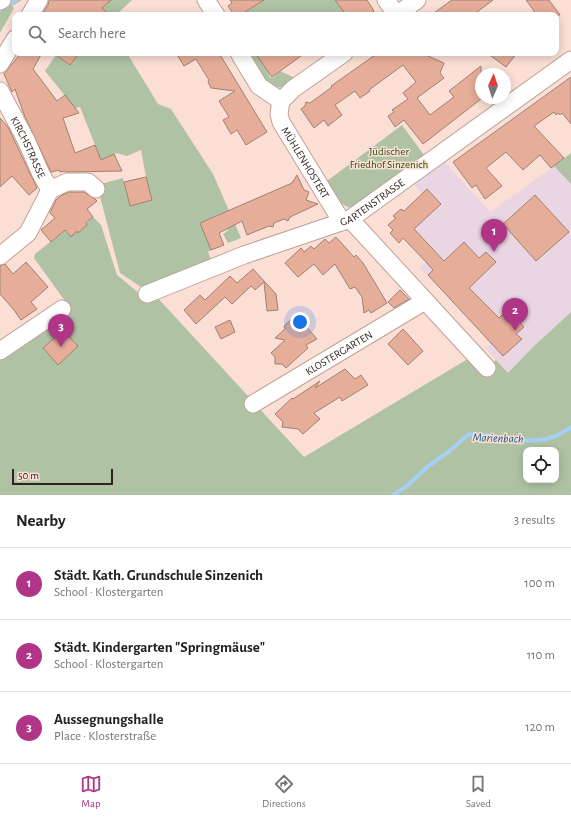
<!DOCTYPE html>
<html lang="en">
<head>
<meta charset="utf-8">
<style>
	body { margin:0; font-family:"Alegreya Sans",sans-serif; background:#f6f6f6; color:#202124 }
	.controls { position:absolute; right:12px; bottom:12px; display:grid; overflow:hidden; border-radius:8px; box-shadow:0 2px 10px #0003 }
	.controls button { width:36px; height:36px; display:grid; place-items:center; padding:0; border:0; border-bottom:1px solid #e0e0e0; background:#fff; color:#202124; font:20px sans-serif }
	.compass { position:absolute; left:475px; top:68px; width:36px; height:36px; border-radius:50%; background:#fff; box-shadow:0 2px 10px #0003; rotate:3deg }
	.scale { position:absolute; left:12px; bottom:10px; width:101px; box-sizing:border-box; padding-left:4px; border:2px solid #2f231e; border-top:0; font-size:11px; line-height:14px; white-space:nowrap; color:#2f231e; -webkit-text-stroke:3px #fbdfd5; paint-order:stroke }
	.you { position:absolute; left:300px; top:322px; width:14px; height:14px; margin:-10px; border:3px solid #fff; border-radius:50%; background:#1a73e8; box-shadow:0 0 0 6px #1a73e833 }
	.badge { display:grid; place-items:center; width:26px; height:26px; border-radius:50%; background:#b03586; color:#fff; font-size:13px; font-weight:700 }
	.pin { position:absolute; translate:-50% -33px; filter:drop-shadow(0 1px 2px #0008) }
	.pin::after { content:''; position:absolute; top:21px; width:14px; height:12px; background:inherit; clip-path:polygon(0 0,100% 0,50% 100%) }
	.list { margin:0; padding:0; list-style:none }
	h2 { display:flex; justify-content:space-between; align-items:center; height:52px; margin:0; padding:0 16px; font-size:17px }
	h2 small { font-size:13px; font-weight:400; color:#757577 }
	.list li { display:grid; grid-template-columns:26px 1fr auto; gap:12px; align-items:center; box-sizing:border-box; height:72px; padding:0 16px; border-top:1px solid #e0e0e0 }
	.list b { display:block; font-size:15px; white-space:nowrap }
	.list p { margin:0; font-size:13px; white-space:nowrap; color:#757577 }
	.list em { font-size:13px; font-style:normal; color:#757577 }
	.icon { flex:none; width:22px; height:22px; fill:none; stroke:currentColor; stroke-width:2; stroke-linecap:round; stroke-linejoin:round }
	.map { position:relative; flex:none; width:571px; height:495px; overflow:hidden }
	.search { position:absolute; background:#fff; box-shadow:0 2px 10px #0003; left:12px; right:12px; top:12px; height:44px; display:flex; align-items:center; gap:10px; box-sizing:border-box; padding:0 14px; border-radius:8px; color:#757577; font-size:15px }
	.sheet { height:268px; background:#fff }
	nav { display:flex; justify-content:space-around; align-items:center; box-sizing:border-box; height:56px; border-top:1px solid #e0e0e0; background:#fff; font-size:11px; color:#757577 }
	nav a { display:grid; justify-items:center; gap:2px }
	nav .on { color:#b03586 }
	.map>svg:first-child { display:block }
	.education { fill:#ead5e3 }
	.green { fill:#afc3a4; fill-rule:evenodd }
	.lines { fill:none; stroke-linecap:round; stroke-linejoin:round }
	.stream { stroke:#a4d0f7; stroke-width:4 }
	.building { fill:#e6ae99; stroke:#9f8074 }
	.minor-casing { stroke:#c1a094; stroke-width:19 }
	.minor { stroke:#fff; stroke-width:17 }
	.labels { text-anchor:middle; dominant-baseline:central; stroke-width:3; stroke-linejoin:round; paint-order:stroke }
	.street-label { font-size:11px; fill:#2f231e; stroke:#fbdfd5 }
	.park-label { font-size:11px; fill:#284c07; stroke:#fbdfd5 }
	.water-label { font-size:12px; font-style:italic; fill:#135787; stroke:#fbdfd5 }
</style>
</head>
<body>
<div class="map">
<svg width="571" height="495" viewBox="0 0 571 495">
	<rect width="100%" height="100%" fill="#fbdfd5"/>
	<path class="education" d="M445,162l45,50 64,-46 17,18v128l-38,35 -25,26 -22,-24 5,-6 -71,-75 6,-6 -22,-23 -5,3 -9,-9 3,-3 -5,-5 7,-6 -2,-3 8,-7 3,2 18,-17 -8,-10z"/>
	<path class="green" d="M10,0h12l-10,6 2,2 -14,25v-27z
		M108,0l1,1 2,-1h21l-16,15h-6l-13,-11z
		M257,0h84l5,15h-105l18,-12z
		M73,53h54l31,51 13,5 42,65 28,64 -13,5 -5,-9 5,-3 -6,-18 -22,10 11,27 -3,2 4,10 -68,27 -24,-16 -23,-88 26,-7 1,4 22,-5 -5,-27 -14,6 -10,-3 -16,7 -21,-53 -5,1 -30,-37 11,-16 14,10 6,-8 -3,-3z
		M246,53h15l9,24 3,1 7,-7 15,7 -13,9 -7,1 -7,-2z
		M402,125l22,30 -73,53c-13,-3 -18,-17 -24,-27z
		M571,153v31l-17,-18z
		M93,217l8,8 16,50 29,24 9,-4 93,101 10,1 -2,8 48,52 167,-100 16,11 9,-8 12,13 25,-26 38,-35v183h-571v-139l65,-55 -31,-43 1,-4 30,-24 6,6 6,-5 1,2zM526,450h30v30h-30z"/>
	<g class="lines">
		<path class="stream" d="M0,10l16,-10
			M393,495l14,-9 20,-19 20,-14 22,-19c8,0 15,1 22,2 31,4 53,11 80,-9"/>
	</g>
	<path class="building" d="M49,0h62l-9,8 8,7h-68l6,-10z
		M230,0h34l-24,15h-6l-6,-9 4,-3z
		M335,0h32l7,11 -5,4h-23z
		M452,0h41l-20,15h-42z
		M526,0h23l11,15h-23z
		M21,53h21l-9,16 24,32 8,-6 14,18 -16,5 12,35 20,-8 6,15 13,-6 8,17 -56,1 -1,-1 -5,1 -1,-2 -8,2 -26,-55 -10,-28 -3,3 -8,-18z
		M53,53h26l-9,12z
		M176,53h43l48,79 -21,13 -9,-15 -6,4 -8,-14 6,-3 -10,-16 16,-10 -24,-3 -3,-6 1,-2 -13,-21 -12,7z
		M255,53h50l-33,24z
		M378,53h43l23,10 -4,10 4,5 -27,20 13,17 24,-18 -5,-6 32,-25v33l-58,45 -19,-24 -9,7 -7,-11 6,-4 -2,-2 16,-11 -5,-6 13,-11 -13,-17 -34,25 1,1 -10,7 -5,-7 -20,14 7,10 -14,11 -4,-6 -10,8 -13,-19 4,-3 1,-4 4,1 22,-16 -1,-1z
		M487,53h30l-11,14z
		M571,77v47l-9,-11 -2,2 -2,-2 -2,2 -2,-3 -20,14 30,32 -13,10 -11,-13 -17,15 -17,-18 -20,16 16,18 -17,13 -9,-14 -4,3 -19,-26z
		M0,118l8,9 29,61 -8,7 -17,-19 -12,11z
		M297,175l7,15 5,2 -3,8 12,4 -28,13 -2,4 -4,-2 -10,4 -1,4 -4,-1 -22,9 -5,-14 -23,12 5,12 -13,5 -11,-27 92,-40z
		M146,177l6,23 -22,6 -6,-24z
		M427,189l14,15 -27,25 30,32 20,-19 15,16 7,-6 10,10 -27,26 30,30 9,-9 16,18 -8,7 6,5 -19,17 -75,-81 5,-5 -7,-8 -23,-24 -4,5 -9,-10 3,-3 -5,-5 8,-7 -3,-2 8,-7 3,2z
		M69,192h15l11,7 2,2 -10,8 6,8 -7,6 1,2 -9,8 -1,-2 -6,6 -6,-7 -14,12 -10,-12 14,-12 -5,-5 6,-13 4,-4z
		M535,195l34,37 -33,29 -33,-37z
		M336,237l18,20 2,-2 7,8 24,40 -16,10 -2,-3 -5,3 -2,-16 -7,-10 -5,2 -15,-25 -12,11 -9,-11 -16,13 -13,-14 16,-15 3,4 7,-6 3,3 11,-10 4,4z
		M26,262l22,25 -17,15 6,7 -16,11 -7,-10 -14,-16v-28l5,-2 8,10z
		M253,269l23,25 2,16 -11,1 -3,-29 -9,8 -4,-4 -19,18 -7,-7 -29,27 -12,-14 16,-15 5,5 25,-24 7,7z
		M400,290l9,9 -15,9 -6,-6z
		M296,315l21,24 -11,6 2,3 -22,20 -4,-4h-7v-7l-4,-4 14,-13 -10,-2 10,-9 -1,-3z
		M230,320l5,12 -14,7 -6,-12z
		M403,329l20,22 -15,14 -20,-21z
		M63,330l15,16 -20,19 -15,-17z
		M345,369l10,10 6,-4 7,10 -26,16 -2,-4 -26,16 6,6 -17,15 -5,-5 -16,-2 1,-5 -8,-8 17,-16 1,1 27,-18 -5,7z"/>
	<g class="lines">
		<g class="minor-casing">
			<g id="minor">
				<path d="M206,0l10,15"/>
				<path d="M386,0l11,15"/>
				<path d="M0,1l2,-1"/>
				<path d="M30,15l9,-15"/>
				<path d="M397,15l20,-15"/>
				<path id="s1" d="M239,53l20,33 22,15 -2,13 2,8 61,100"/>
				<path d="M0,64l15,-25"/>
				<path id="s2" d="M0,91l26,49 15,34 9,16"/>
				<path d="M281,101l12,-12 51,-36"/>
				<path d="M350,219l137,149"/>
				<path d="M0,256l28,-23 22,-43 17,-8h21l8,7"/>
				<path id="s3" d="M147,294l97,-39 106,-36 221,-159"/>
				<path d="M0,351l62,-42"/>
				<path id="s4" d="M253,404l172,-103"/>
			</g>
		</g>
		<use href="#minor" class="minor"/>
	</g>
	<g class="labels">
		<g class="street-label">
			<text stroke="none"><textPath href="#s2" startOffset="63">KIRCHSTRASSE</textPath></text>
			<text stroke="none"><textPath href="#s1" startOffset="134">MÜHLENHOSTERT</textPath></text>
			<text stroke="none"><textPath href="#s3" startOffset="244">GARTENSTRASSE</textPath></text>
			<text stroke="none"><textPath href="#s4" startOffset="100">KLOSTERGARTEN</textPath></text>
		</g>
		<g class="park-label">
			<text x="389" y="151">Jüdischer<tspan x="389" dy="13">Friedhof Sinzenich</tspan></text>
		</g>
		<g class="water-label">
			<text transform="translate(498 438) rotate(2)">Marienbach</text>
		</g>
	</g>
</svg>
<div class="controls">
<button><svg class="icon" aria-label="locate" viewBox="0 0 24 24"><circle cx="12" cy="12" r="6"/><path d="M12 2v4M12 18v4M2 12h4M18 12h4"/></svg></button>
</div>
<svg class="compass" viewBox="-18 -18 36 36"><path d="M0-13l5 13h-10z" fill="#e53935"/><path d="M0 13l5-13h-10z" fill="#757577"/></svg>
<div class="scale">50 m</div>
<div class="you"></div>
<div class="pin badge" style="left:494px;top:252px">1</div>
<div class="pin badge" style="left:515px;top:331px">2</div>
<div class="pin badge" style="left:61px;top:347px">3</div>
<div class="search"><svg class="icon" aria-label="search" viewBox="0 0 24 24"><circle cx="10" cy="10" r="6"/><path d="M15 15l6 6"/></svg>Search here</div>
</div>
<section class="sheet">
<h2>Nearby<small>3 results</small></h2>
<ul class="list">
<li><span class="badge">1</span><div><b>Städt. Kath. Grundschule Sinzenich</b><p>School · Klostergarten</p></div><em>100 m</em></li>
<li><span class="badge">2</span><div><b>Städt. Kindergarten &quot;Springmäuse&quot;</b><p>School · Klostergarten</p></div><em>110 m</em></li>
<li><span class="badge">3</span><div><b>Aussegnungshalle</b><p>Place · Klosterstraße</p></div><em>120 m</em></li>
</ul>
</section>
<nav>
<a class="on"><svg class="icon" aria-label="map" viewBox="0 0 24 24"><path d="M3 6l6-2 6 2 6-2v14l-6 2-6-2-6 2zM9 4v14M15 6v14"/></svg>Map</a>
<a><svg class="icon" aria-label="directions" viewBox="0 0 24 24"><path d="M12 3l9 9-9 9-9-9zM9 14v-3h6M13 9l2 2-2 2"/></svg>Directions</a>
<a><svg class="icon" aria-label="saved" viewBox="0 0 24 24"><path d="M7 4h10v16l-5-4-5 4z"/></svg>Saved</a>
</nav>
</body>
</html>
